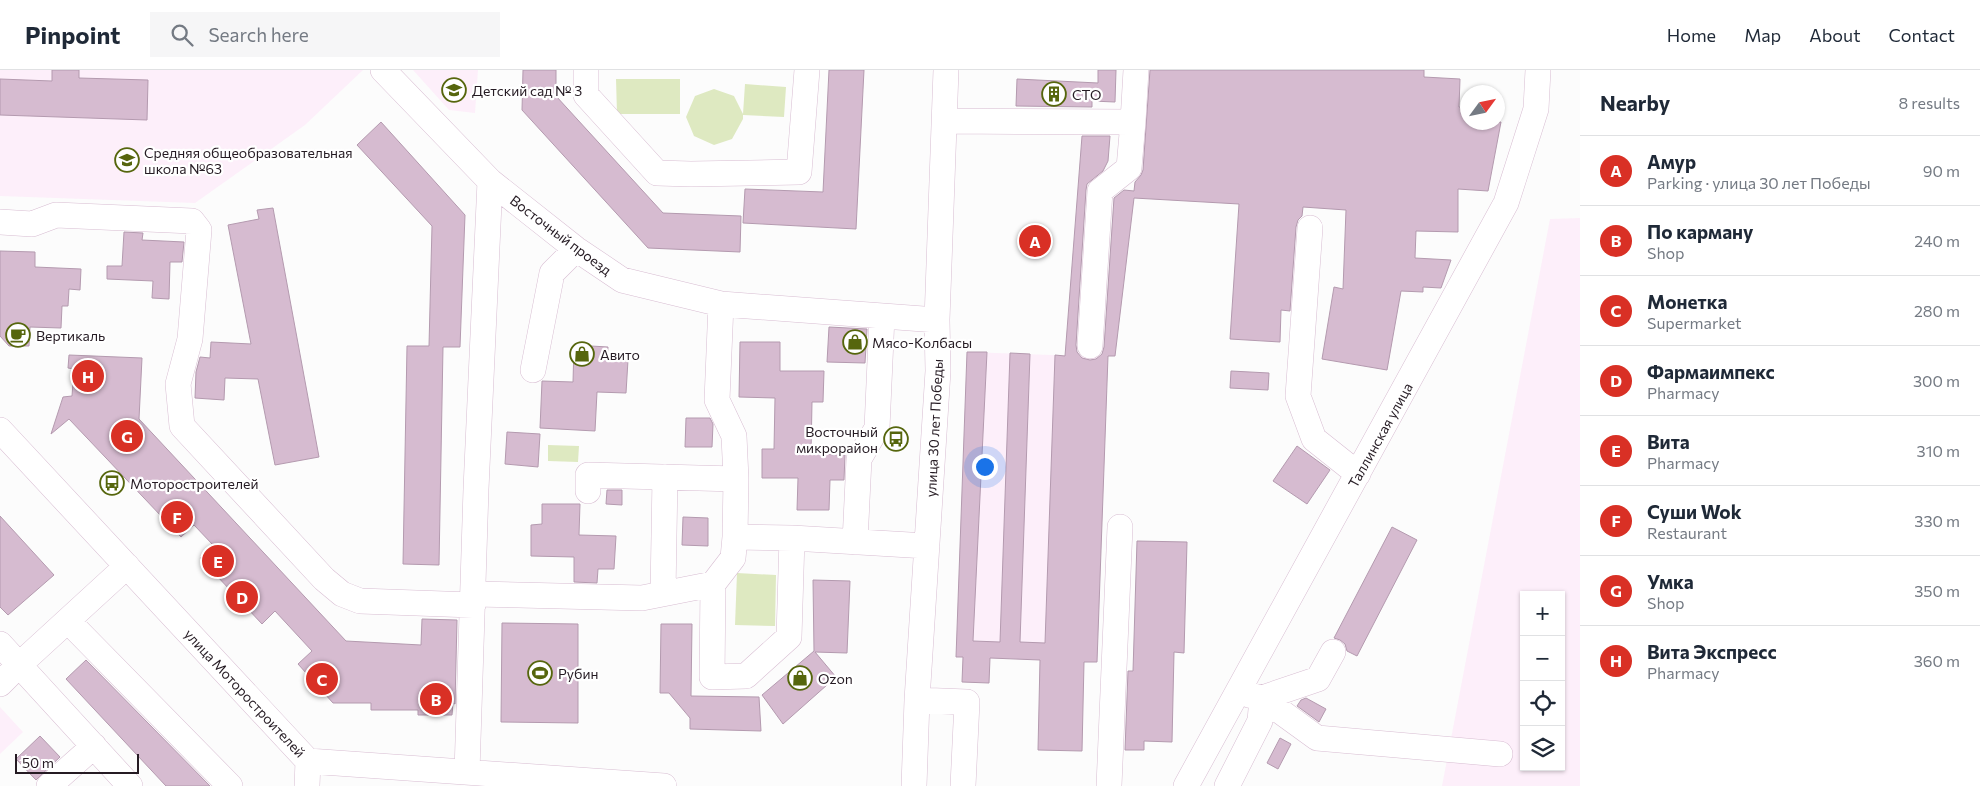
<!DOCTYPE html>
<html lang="en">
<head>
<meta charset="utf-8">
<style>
	body { margin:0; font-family:Commissioner,sans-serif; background:#f6f6f7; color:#1f2937 }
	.controls { position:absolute; right:15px; bottom:15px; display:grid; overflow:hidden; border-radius:0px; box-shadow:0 1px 4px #0004 }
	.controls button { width:45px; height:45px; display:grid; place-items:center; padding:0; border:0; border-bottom:1px solid #e0e1e3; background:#fff; color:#1f2937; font:25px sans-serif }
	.compass { position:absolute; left:1460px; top:15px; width:45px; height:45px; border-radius:50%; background:#fff; box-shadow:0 1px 4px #0004; rotate:57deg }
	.scale { position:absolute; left:15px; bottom:12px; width:124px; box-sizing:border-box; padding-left:5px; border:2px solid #251b23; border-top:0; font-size:14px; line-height:18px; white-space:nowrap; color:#251b23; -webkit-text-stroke:4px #fff; paint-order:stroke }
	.you { position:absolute; left:984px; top:396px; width:18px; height:18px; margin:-12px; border:4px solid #fff; border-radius:50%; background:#1a73e8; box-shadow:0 0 0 8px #1a73e833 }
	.badge { display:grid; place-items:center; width:32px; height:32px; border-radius:50%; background:#d93025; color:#fff; font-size:16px; font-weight:700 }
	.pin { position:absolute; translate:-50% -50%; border:2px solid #fff; box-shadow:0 1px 5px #0006 }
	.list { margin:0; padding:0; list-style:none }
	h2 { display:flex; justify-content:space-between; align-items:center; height:65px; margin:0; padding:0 20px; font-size:21px }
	h2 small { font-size:16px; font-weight:400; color:#747a83 }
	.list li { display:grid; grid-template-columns:32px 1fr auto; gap:15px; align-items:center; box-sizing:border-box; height:70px; padding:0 20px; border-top:1px solid #e0e1e3 }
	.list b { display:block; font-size:19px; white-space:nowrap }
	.list p { margin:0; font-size:16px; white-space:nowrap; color:#747a83 }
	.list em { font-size:16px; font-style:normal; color:#747a83 }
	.icon { flex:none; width:28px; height:28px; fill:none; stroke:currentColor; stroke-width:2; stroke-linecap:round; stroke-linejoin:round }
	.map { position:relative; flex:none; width:1580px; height:716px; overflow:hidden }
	header { display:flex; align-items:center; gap:30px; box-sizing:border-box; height:70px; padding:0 25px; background:#fff; border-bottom:1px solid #e0e1e3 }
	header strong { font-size:24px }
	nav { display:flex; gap:28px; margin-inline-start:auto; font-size:18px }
	.search { width:350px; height:45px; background:#f6f6f7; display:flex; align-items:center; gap:12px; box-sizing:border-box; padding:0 18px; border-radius:0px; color:#747a83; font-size:19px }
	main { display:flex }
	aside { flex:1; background:#fff }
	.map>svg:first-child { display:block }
	.built { fill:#fdeffa; fill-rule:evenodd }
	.green { fill:#dee9c1 }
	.building { fill:#d6bbd0; stroke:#b49aaf }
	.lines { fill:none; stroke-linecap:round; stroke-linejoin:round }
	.minor-casing { stroke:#d8bdd2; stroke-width:26 }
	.minor { stroke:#fff; stroke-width:25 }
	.labels { text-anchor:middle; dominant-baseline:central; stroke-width:4.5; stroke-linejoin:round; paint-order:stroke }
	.poi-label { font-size:14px; fill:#251b23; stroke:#fff; text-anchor:start }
	.street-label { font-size:14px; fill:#251b23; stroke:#fff }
</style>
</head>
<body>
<header>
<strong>Pinpoint</strong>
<div class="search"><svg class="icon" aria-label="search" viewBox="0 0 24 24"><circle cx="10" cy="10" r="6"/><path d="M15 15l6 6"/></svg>Search here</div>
<nav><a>Home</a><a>Map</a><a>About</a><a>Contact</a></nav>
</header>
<main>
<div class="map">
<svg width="1580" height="716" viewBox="0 0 1580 716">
	<rect width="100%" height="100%" fill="#fcfcfc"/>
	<path class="built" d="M0,0h363l-58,55 -110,78 -195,-7z
		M413,0h65l-3,43 -26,-3z
		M1580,148v568h-138l108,-567zM1524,525h37v172h-37z
		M967,282l141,5 -11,305 -141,-5z
		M0,637l23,25 -23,22z"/>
	<path class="green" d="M616,9h64v35h-63z
		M745,14l41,3 -2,30 -41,-2v4l-11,20 -18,6 -20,-9 -8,-19 9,-21 19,-7 20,7 9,18z
		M548,375l31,1 -1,16 -30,-1z
		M737,503l39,2 -1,51 -40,-1z"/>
	<path class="building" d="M52,0h27v8l69,2 -1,40 -147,-5v-36l52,2z
		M523,0h33v26l107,117 78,3 -1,36 -92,-4 -126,-138z
		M829,0h35l-8,159 -113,-6 2,-34 78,3z
		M1098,0h18l-1,32 -23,-1v6l-76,-1 1,-27 81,4z
		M1150,0h274v7l36,2 -1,28 9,1v14h33l-13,69 -30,-2v43l-42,-1 -1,27 36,2 -10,28 -18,-1v5l-22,-1 -14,79 -65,-11 12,-72 9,2 3,-79 -43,-3 -1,9 -4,4 -2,7 -6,84 -9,-1 -1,32 -50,-3 9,-135 -105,-6 -19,158h-7l-11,306h-13l-2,89 -44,-1 2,-90 -50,-2 -1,25 -27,-1 1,-25h-7l11,-305h20l-14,289 27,1 10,-289 20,1 -10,288 25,1 10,-288 10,1 17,-220h28l-2,25 -5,10 -16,13 -1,6 -10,155 1,7 5,6 8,2 6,-1 6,-5 2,-7 10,-149 10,-8 10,1 1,-9 6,-7 2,-5z
		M381,52l84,93 -5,132h-17l-4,218 -36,-1 4,-218h22l3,-120 -75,-81z
		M273,138l46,249 -44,8 -17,-86 -33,-1 -1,22 -29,-2 1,-26 4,-15 10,1 1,-16 40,2 -23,-119 31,-6 -2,-9z
		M124,162l19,1 -1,7 42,2 -2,20h-12l-1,37 -17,-1 1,-17 -46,-2v-13h15z
		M0,181l35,1v15l46,2 -1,21 -11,-1 -1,17h-6l-1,22 -31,-1 -1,19h-20l-9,-10z
		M829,257l38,2 -2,34 -38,-1z
		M740,272h40v29h44l-1,31h-11l-1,52 34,1 -1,25h-14l-1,30h-32l1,-32h-36v-29h12l1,-51 -36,-1z
		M574,275l34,2 -1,13h21l-2,33 -29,-1 -2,39 -55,-3 2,-47 31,1z
		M69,285l73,3 -3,61 207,222 75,4 1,-26 35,1 -2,84 -2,-1 -1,12h-34v-5h-47v-7h-38l-35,-39 14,-13 -37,-40 -13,13 -62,-66 13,-13 -19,-20 -13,12 -112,-118 -18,15 12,-37 9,-1 2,-27 -6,-1z
		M1231,301l38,2 -1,17 -38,-2z
		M686,348h24l3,6 -1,23h-27z
		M507,362l33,2 -2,33 -33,-3z
		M1297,376l33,24 -23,34 -34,-23z
		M607,420h15v15l-16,-1z
		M542,434h38l-1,31 37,1 -2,33h-16l-1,14 -23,-1v-25l-43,-1v-31l11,-1z
		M0,446l54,59 -46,40 -8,-8z
		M683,447l25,1v28l-26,-1z
		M1392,457l25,13 -60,116 -10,-5 -2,-7 -5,-4 -6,-2z
		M1137,471l50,1 -3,111 -10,-1 -2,90 -28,-1v9h-19l3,-79h5z
		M813,510l37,1 -3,72 -32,-1 21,25 -53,47 -21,-29 52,-44z
		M502,553l76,1v99l-77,-1z
		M661,554h31l-1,72 68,1 2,34 -71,-2v-11l-21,-25h-9z
		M86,590l124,126h-44l-100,-107z
		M1306,628l20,11 -7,13 -22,-16 4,-6z
		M40,666l20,21 -24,23 -20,-21z
		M1280,668l11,6 -13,25 -11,-6z"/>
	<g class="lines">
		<g class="minor-casing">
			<path id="minor" d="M383,0l107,111 86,68 46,31 99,24 216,16
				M586,0v25l71,78 34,1 108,-2 8,-102
				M945,51l188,1 -4,46 -29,23 -10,155
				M1133,52l3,-52
				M0,152l32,2 24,-9 136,6 7,9 -9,109 -12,45 4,42 142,153 18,15 18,7 113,4
				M1310,158l-12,168 16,43 44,35
				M721,234l-4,96 17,36 2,43
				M533,300l19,-97 24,-24
				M0,360l308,331 356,25
				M588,421v-16l148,4 -1,58
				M855,472l4,-83 18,-31 5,-112
				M713,514l-1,93 34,-1 43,-39 3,-99
				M663,523l2,-116
				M474,524l168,4 71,-14 20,-26 2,-21 57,1 135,8
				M68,551l162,165
				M0,574l130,142
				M0,614l19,-19 108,-99
				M1249,625l13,3 56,-19 15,-27
				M1262,628l55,40 183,16
				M917,630l50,2 -4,84
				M467,702l9,-283 14,-308
				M49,716l45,-40
				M307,716l1,-25
				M914,716l3,-86 21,-329 -1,-51 9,-250
				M1109,716l11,-259
				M1186,716l320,-583 30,-94 2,-39
				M1227,716l33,-65 2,-23"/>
		</g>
		<use href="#minor" class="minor"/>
	</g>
	<defs>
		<g id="school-ring" transform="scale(1.25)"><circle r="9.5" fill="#fff" stroke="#56660d" stroke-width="1.5"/><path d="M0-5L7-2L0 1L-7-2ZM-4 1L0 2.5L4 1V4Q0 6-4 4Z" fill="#56660d"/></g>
		<g id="building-ring" transform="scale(1.25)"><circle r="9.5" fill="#fff" stroke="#56660d" stroke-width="1.5"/><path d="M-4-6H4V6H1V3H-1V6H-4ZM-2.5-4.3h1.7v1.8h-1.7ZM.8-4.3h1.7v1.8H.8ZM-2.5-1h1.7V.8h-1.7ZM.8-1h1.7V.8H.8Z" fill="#56660d"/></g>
		<g id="cafe-ring" transform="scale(1.25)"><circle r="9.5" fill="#fff" stroke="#56660d" stroke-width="1.5"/><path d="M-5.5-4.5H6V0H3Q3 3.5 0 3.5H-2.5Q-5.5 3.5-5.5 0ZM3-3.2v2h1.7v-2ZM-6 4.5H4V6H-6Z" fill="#56660d"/></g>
		<g id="shop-ring" transform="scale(1.25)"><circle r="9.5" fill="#fff" stroke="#56660d" stroke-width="1.5"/><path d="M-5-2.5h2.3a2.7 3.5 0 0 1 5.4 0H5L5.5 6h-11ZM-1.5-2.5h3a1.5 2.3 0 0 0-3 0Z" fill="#56660d"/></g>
		<g id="bus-ring" transform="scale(1.25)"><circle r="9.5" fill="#fff" stroke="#56660d" stroke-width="1.5"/><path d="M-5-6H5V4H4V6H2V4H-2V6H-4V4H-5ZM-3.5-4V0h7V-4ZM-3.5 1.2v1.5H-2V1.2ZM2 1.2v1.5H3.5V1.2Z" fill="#56660d"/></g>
		<g id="stadium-ring" transform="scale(1.25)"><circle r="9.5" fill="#fff" stroke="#56660d" stroke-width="1.5"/><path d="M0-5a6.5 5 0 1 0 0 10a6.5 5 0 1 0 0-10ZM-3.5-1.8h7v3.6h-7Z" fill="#56660d"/></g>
	</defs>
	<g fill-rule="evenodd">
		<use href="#school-ring" x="454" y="20"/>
		<use href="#building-ring" x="1054" y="24"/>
		<use href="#school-ring" x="127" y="90"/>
		<use href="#cafe-ring" x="18" y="265"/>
		<use href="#shop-ring" x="855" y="272"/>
		<use href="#shop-ring" x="582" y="284"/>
		<use href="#bus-ring" x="896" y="369"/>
		<use href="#bus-ring" x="112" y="413"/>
		<use href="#stadium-ring" x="540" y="603"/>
		<use href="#shop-ring" x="800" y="608"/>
	</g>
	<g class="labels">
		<g class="poi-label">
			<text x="472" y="20">Детский сад № 3</text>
			<text x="1072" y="24">СТО</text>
			<text x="144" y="82">Средняя общеобразовательная<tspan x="144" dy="16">школа №63</tspan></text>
			<text x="36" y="265">Вертикаль</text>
			<text x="872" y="272">Мясо-Колбасы</text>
			<text x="600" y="284">Авито</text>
			<text x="878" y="361" text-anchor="end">Восточный<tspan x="878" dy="16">микрорайон</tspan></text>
			<text x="130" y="413">Моторостроителей</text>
			<text x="558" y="603">Рубин</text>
			<text x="818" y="608">Ozon</text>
		</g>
		<g class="street-label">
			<text transform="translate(561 165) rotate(37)">Восточный проезд</text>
			<text transform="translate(934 358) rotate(-87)">улица 30 лет Победы</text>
			<text transform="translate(1380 365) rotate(-61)">Таллинская улица</text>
			<text transform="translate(245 623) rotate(47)">улица Моторостроителей</text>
		</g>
	</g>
</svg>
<div class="controls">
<button>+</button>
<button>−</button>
<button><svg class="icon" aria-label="locate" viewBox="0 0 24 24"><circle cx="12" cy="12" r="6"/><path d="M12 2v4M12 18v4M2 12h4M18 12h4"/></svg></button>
<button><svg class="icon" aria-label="layers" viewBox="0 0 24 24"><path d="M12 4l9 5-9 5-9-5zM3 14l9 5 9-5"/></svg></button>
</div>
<svg class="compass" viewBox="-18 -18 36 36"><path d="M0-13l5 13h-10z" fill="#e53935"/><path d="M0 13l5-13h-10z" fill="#747a83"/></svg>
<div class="scale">50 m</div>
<div class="you"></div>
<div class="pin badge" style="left:1035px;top:171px">A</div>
<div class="pin badge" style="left:436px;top:629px">B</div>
<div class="pin badge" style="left:322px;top:609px">C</div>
<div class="pin badge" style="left:242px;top:527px">D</div>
<div class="pin badge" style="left:218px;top:491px">E</div>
<div class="pin badge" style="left:177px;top:447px">F</div>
<div class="pin badge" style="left:127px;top:366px">G</div>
<div class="pin badge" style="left:88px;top:306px">H</div>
</div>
<aside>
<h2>Nearby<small>8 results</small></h2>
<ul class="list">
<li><span class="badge">A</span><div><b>Амур</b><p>Parking · улица 30 лет Победы</p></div><em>90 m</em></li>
<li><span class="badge">B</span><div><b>По карману</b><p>Shop</p></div><em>240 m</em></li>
<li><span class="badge">C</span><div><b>Монетка</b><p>Supermarket</p></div><em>280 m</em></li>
<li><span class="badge">D</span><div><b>Фармаимпекс</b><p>Pharmacy</p></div><em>300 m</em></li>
<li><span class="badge">E</span><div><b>Вита</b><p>Pharmacy</p></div><em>310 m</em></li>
<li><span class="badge">F</span><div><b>Суши Wok</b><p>Restaurant</p></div><em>330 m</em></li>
<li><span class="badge">G</span><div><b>Умка</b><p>Shop</p></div><em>350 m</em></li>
<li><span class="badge">H</span><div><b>Вита Экспресс</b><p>Pharmacy</p></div><em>360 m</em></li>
</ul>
</aside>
</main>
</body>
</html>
